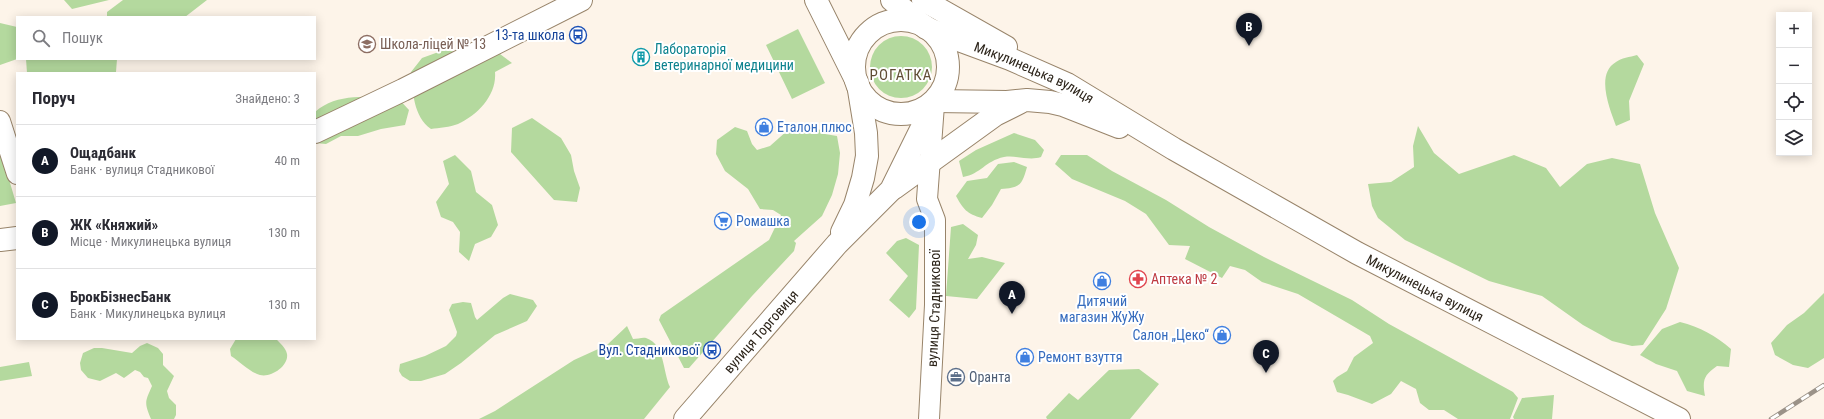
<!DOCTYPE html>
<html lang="uk">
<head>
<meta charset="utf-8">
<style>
	body { margin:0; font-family:"Roboto Condensed",sans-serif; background:#f7f7f7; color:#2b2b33 }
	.controls { position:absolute; right:12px; top:12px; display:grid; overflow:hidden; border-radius:0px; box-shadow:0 2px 10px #0003 }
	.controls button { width:36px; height:36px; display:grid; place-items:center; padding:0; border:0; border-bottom:1px solid #e1e1e2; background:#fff; color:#2b2b33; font:20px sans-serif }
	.you { position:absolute; left:919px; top:222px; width:14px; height:14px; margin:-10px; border:3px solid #fff; border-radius:50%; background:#1a73e8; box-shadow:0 0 0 6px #1a73e833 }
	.badge { display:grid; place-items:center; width:26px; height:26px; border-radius:50%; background:#111827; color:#fff; font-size:13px; font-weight:700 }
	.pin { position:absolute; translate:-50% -33px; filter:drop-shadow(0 1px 2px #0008) }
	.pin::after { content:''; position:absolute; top:21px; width:14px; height:12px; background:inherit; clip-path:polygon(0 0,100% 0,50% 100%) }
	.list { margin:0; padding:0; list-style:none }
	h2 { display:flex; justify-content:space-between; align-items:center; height:52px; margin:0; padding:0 16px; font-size:17px }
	h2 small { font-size:13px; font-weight:400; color:#7c7c81 }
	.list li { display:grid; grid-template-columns:26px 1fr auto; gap:12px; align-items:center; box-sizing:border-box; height:72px; padding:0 16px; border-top:1px solid #e1e1e2 }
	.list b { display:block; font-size:15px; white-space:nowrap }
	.list p { margin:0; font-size:13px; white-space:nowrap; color:#7c7c81 }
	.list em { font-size:13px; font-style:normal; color:#7c7c81 }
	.icon { flex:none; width:22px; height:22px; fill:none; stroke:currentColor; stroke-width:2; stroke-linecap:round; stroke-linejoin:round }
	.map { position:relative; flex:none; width:1824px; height:419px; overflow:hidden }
	.search { position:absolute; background:#fff; box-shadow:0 2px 10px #0003; left:16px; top:16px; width:300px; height:44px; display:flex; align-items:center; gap:10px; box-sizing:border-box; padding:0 14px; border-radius:0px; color:#7c7c81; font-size:15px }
	.panel { position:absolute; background:#fff; box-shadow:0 2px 10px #0003; left:16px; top:72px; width:300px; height:268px; border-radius:0px }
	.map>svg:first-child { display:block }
	.green { fill:#b4d99e }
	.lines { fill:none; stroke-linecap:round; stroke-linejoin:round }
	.minor-casing { stroke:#98846a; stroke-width:22 }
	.major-casing { stroke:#98846a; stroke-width:24 }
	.minor { stroke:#fff; stroke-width:20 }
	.major { stroke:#fff; stroke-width:22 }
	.rail-casing { stroke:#9b9288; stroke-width:4.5 }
	.rail { stroke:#fff; stroke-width:3; stroke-dasharray:9; stroke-linecap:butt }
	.labels { text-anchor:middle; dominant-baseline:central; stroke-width:4; stroke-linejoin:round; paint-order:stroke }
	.transit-label { font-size:14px; fill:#164399; stroke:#fff; text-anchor:end }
	.education-label { font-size:14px; fill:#785e54; stroke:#fff; text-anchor:start }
	.culture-label { font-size:14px; fill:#0d838f; stroke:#fff; text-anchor:start }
	.street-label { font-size:14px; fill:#2c241a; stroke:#fff }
	.shop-label { font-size:14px; fill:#366cbe; stroke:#fff; text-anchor:start }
	.health-label { font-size:14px; fill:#be3a42; stroke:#fff; text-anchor:start }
	.service-label { font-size:14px; fill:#4e5e75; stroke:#fff; text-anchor:start }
	.neighbourhood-label { font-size:15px; letter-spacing:1px; fill:#604e36; stroke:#fff }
</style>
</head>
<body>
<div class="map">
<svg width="1824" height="419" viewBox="0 0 1824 419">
	<rect width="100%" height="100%" fill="#fdf4e9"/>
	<path class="green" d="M64,0h45l-37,9z
		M123,0h84l-22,17h-78v-5z
		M0,23l17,4v32l-17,6z
		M798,29l27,54 -33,16 -26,-54z
		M870 67a31 31 0 1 1 62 0a31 31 0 1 1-62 0Z
		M444,50l26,4h30l12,9 -17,9c2,23 -17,43 -37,52 -8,3 -19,4 -27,5 -18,-13 -18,-37 -20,-57l11,-14z
		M1637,55l7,9 -15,37 1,19 -14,6c-6,-17 -21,-52 0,-64 5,-4 14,-5 21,-7z
		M26,59h91l-1,13 -5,1h-84z
		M396,96l13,14 -4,15 -24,4 -23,7h-17l-15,8 -11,-1v-31c22,-20 54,-14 81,-16z
		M532,118l29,20 10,17 3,16 6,17 -3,14 -23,-2 -43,-48 1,-24z
		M811,123l14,11 12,2 3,17 -2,21 -6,21 -10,21 -28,25 2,2 -2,8 -42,45 -63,72h-5l-25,-48 2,-5 108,-75 12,-25 -8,-5 -13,-1 -12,-20 -23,-18 -9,-17 1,-14 18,-13 12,4 5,13 5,6 13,-4 18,-16z
		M1418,126l16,27 25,21 55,-19 32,13 14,19 27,-23 25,-6 28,6 15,49 24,55 -13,41 -23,36 -11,1 -20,-5 -29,-16 -41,-29 -53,-15 -84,-41 -27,-22 -6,-12 -4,-22 23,-2 23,-15 -1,-21z
		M1014,133l21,7 9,10 -3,7c-12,4 -24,-2 -37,0 -19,4 -23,17 -41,20l-4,-16 17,-11z
		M0,149l16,54 -16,3v11z
		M455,155l16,16 5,21 16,13 6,20 -7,12 -16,7 -6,17 -10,-9 1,-20 -7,-10 -12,-5 -5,-15 13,-18 -6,-23z
		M1061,155h26l25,16 54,29 43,27 55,30 88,43 37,24 124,68 5,6 -8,21h-52l-14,-9h-15l-9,-7 -4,-14 -15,-8 -10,13 -19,10 -24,-9 -11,-3 -4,-11 4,-4 10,-6 7,-14 19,-14 -3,-7 -72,-42 -36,-12 -17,-12 -15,-4 -8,12 -37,-19 5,-13 -21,-1 -23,-31 -21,-13 -53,-22 -17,-15z
		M1014,162l13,5c-5,18 -7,21 -26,22l-9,16 -10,13c-15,-4 -19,-9 -26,-22l11,-15 20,-3 11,-14z
		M963,224l15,11 -2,10 -8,14 14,-2 23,6 -28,36 -31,-3 5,-69z
		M906,238l13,7 -3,64 -7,9 -20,-18 19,-24 -22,-23 11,-12z
		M1824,293v65l-16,10 -15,-3 -18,-10 -4,-12 16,-18 17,-12z
		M510,294l23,6 4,6 -10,15 -32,14 -34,28 -16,11 -24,7h-11l-8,-5 -3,-5 1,-7 25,-8 21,-10 10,-10 1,-4 -8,-22 3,-6 11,-2 8,1 4,14 2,3 26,-22z
		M1680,322c20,5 36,14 51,27l-2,18 -12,-1c-13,9 -15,14 -12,30l-18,-5 -10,-20 -21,-7 -16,-9 22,-26z
		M627,326l6,13c4,0 10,-2 13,-1 19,6 17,35 24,49l-26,32h-165l16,-8 79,-51 33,-15z
		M236,339h40c4,4 10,9 11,15 2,12 -16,24 -27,21 -9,-2 -21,-14 -29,-19l-1,-7z
		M147,343l11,5 5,6v11l11,11 -7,15 2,7 7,7v10l-2,4h-23c-7,-17 -6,-17 1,-33l-4,-8 -4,-1 -4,-5 -5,-2 -11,8 -8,-5 -16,8 -12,-3 -7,-8 -1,-7 3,-10 11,-5h8l30,5 8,-7z
		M29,362l3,14 -32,5v-14z
		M1139,369l20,15 -29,35h-83l-1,-2 23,-24 9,7 31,-30z
		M1554,395l-2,24h-38l-1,-2 9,-19z"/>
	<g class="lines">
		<g class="minor-casing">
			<g id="minor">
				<path d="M0,121l17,53"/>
				<path id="s1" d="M929,419l6,-114v-85l-8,-21 7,-94"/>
			</g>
		</g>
		<g class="major-casing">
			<g id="major">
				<path d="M816,0l42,84 8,49 1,23 -4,22 -8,27 -13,27"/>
				<path id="s2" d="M892,0l34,28 84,31 57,25 107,65 183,104 322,166"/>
				<path d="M923,0l83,47"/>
				<circle cx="901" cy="67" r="47"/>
				<path d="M935,101l72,1 20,-2 23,2 13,3 56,22"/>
				<path d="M315,132l88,-42 178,-90"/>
				<path d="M894,188l101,-73 24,-12"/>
				<path d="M0,240l17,-2"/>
				<path id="s3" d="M685,419l152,-175 54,-54 44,-89"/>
			</g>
		</g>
		<use href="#minor" class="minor"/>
		<use href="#major" class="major"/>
		<g class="rail-casing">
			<path id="rail" d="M1771,419l53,-34"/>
		</g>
		<use href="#rail" class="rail"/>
	</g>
	<defs>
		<g id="bus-ring" transform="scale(0.9)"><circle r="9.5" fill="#fff" stroke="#1a4fb4" stroke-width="1.5"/><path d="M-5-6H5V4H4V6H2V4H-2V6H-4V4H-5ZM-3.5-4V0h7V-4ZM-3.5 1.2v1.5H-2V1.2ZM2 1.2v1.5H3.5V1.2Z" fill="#1a4fb4"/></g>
		<g id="school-ring" transform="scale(0.9)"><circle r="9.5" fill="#fff" stroke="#8d6e63" stroke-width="1.5"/><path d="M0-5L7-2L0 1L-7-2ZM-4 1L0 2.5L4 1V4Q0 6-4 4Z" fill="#8d6e63"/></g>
		<g id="building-ring" transform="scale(0.9)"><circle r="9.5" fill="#fff" stroke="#0f9aa8" stroke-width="1.5"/><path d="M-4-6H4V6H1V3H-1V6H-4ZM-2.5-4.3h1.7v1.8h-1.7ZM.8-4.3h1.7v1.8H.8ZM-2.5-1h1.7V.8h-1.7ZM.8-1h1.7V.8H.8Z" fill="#0f9aa8"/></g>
		<g id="shop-ring" transform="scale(0.9)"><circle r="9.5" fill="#fff" stroke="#3f7fe0" stroke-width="1.5"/><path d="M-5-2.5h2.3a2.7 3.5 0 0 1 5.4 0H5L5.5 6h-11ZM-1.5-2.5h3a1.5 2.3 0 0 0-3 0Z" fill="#3f7fe0"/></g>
		<g id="supermarket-ring" transform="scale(0.9)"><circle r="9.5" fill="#fff" stroke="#3f7fe0" stroke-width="1.5"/><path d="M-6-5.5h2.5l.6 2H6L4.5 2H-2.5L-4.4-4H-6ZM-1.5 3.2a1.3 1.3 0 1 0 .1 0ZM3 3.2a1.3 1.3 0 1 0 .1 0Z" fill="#3f7fe0"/></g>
		<g id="pharmacy-ring" transform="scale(0.9)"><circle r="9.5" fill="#fff" stroke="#e0444e" stroke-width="1.5"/><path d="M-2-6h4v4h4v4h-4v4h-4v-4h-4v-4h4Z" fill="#e0444e"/></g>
		<g id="office-ring" transform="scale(0.9)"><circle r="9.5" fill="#fff" stroke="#5c6f8a" stroke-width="1.5"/><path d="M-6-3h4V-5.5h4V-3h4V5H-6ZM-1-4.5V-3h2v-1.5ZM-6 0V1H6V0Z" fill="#5c6f8a"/></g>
	</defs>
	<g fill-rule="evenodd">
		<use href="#bus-ring" x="578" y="35"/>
		<use href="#school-ring" x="367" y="44"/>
		<use href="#building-ring" x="641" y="57"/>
		<use href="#shop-ring" x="764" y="127"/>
		<use href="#supermarket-ring" x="723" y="221"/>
		<use href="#pharmacy-ring" x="1138" y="279"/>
		<use href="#shop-ring" x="1102" y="281"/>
		<use href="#shop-ring" x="1222" y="335"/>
		<use href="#bus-ring" x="712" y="350"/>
		<use href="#shop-ring" x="1025" y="357"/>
		<use href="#office-ring" x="956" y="377"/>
	</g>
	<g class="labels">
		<g class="transit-label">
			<text x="565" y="35">13-та школа</text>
			<text x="699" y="350">Вул. Стадникової</text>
		</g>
		<g class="education-label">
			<text x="380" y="44">Школа-ліцей № 13</text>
		</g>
		<g class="culture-label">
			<text x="654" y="49">Лабораторія<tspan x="654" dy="16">ветеринарної медицини</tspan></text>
		</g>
		<g class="street-label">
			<text stroke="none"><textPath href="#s2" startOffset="161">Микулинецька вулиця</textPath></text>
			<text stroke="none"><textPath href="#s2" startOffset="608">Микулинецька вулиця</textPath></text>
			<text stroke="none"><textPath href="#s1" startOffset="111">вулиця Стадникової</textPath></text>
			<text stroke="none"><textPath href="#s3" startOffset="116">вулиця Торговиця</textPath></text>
		</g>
		<g class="shop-label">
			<text x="777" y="127">Еталон плюс</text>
			<text x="736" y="221">Ромашка</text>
			<text x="1102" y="301" text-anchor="middle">Дитячий<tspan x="1102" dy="16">магазин ЖуЖу</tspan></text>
			<text x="1209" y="335" text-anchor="end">Салон „Цеко“</text>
			<text x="1038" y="357">Ремонт взуття</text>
		</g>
		<g class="health-label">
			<text x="1151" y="279">Аптека № 2</text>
		</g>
		<g class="service-label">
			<text x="969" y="377">Оранта</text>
		</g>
		<g class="neighbourhood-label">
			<text x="901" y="75">РОГАТКА</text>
		</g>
	</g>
</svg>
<div class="controls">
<button>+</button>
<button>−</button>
<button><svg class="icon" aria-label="locate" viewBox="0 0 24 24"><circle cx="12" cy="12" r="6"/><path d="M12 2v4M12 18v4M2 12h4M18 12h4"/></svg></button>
<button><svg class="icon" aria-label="layers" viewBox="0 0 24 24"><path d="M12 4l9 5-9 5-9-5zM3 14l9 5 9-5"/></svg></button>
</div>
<div class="you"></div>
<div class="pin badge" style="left:1012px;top:314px">A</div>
<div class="pin badge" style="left:1249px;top:46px">B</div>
<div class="pin badge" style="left:1266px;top:373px">C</div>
<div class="search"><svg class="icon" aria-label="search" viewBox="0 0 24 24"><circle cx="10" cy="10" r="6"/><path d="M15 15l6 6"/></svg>Пошук</div>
<section class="panel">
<h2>Поруч<small>Знайдено: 3</small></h2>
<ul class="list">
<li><span class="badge">A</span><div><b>Ощадбанк</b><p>Банк · вулиця Стадникової</p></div><em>40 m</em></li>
<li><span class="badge">B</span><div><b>ЖК «Княжий»</b><p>Місце · Микулинецька вулиця</p></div><em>130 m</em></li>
<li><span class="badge">C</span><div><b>БрокБізнесБанк</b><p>Банк · Микулинецька вулиця</p></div><em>130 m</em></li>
</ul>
</section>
</div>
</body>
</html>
